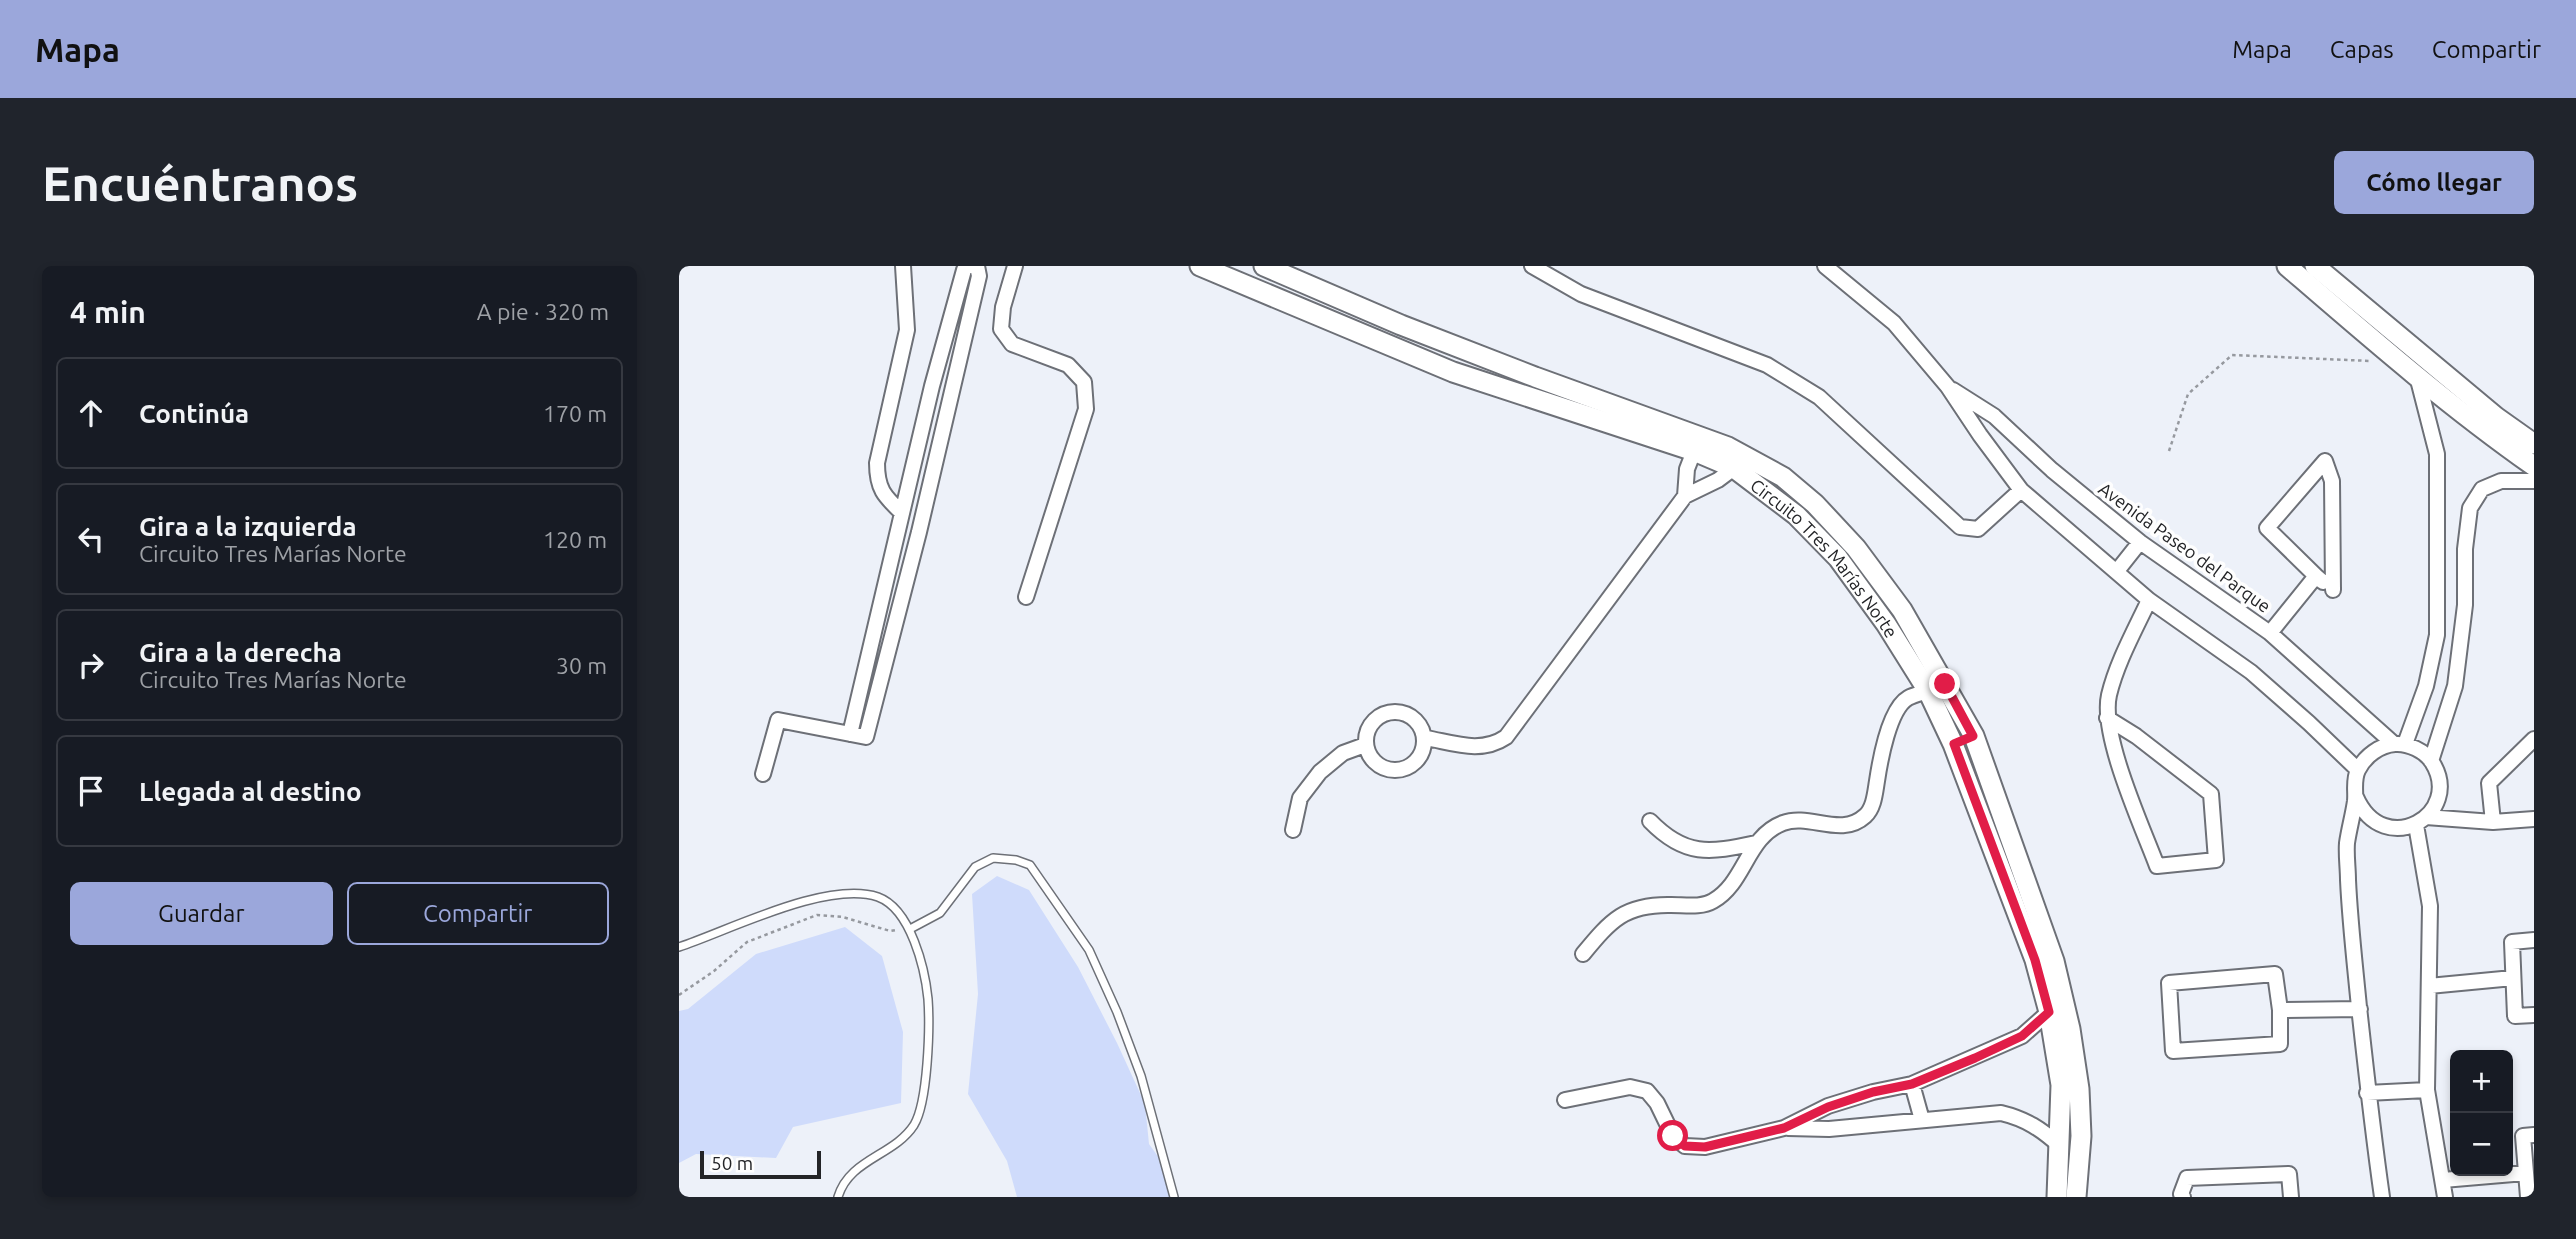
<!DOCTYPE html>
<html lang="es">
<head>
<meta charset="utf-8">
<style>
	body { margin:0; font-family:Ubuntu,sans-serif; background:#20242c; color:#f1f3f6 }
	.controls { position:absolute; right:21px; bottom:21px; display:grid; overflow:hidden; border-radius:10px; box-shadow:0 4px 10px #0003 }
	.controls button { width:63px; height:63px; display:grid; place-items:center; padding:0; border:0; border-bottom:2px solid #363941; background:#171b24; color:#f1f3f6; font:35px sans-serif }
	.scale { position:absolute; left:21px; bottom:18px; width:121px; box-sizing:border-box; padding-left:7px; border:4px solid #232427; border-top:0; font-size:19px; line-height:24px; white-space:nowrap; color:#232427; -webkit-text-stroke:5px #fefefe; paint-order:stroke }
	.stop { position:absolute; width:21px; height:21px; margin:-16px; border:5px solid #e11d48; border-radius:50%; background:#fff }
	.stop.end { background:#e11d48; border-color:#fff; box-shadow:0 2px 7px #0008 }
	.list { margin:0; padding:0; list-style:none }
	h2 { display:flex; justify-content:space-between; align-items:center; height:91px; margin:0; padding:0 28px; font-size:30px }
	h2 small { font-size:23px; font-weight:400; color:#9ea1a6 }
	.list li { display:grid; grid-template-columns:46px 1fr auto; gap:21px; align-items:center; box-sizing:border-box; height:112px; margin:0 14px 14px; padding:0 14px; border:2px solid #363941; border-radius:10px }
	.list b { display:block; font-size:26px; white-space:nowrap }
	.list p { margin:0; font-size:23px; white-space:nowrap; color:#9ea1a6 }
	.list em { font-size:23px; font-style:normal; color:#9ea1a6 }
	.actions { display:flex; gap:14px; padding:21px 28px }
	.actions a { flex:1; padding:16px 0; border:2px solid #9ba7db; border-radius:10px; text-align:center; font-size:24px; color:#9ba7db }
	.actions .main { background:#9ba7db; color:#111 }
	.icon { flex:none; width:38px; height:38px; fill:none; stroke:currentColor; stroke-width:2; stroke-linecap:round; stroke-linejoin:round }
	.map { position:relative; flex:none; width:1855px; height:931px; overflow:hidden; border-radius:10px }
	header { display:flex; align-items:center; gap:42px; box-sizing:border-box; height:98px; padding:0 35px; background:#9ba7db; color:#111 }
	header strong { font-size:33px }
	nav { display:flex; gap:38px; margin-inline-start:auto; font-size:24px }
	.intro { display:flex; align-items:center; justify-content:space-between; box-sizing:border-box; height:168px; padding:0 42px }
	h1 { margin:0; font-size:49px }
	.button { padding:18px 32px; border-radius:10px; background:#9ba7db; color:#111; font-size:24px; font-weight:700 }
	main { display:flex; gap:42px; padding:0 42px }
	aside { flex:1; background:#171b24; border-radius:10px; box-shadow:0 4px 10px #0003 }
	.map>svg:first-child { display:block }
	.green { fill:#cfdbfb }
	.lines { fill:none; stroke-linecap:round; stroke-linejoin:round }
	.lane-casing { stroke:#6d7077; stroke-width:10 }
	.street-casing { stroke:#6d7077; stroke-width:18 }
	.secondary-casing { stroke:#6d7077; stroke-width:23 }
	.path { stroke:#96999f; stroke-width:2.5; stroke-dasharray:3.5 3.5; stroke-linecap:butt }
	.lane { stroke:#fff; stroke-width:7 }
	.street { stroke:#fff; stroke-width:14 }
	.secondary { stroke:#fff; stroke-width:19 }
	.route { stroke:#e11d48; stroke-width:9 }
	.labels { text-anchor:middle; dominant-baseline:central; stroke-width:7; stroke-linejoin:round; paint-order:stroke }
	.street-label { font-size:18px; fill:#232427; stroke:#fefefe }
</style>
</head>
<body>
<header>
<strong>Mapa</strong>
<nav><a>Mapa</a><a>Capas</a><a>Compartir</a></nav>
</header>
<div class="intro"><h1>Encuéntranos</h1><a class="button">Cómo llegar</a></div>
<main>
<aside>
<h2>4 min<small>A pie · 320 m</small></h2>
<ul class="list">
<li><svg class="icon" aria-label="ahead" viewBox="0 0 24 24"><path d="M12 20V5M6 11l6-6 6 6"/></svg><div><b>Continúa</b></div><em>170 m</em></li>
<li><svg class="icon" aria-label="left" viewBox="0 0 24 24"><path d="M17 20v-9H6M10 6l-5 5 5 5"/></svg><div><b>Gira a la izquierda</b><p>Circuito Tres Marías Norte</p></div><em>120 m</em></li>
<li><svg class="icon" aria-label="right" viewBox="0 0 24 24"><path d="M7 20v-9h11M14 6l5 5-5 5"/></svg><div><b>Gira a la derecha</b><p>Circuito Tres Marías Norte</p></div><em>30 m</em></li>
<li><svg class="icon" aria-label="arrive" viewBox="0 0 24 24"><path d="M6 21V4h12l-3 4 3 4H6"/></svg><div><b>Llegada al destino</b></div></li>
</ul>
<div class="actions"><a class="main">Guardar</a><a>Compartir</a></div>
</aside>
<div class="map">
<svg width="1855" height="931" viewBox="0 0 1855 931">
	<rect width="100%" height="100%" fill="#edf1f9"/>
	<path class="green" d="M318,610l32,14 49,77 39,76 28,61 4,40 18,25 2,28h-152l-10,-36 -39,-67 10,-100 -6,-100z
		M166,661l37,29 21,76 -2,71 -108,24 -17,31 -80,-4 -17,9v-152l9,-2 68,-55z"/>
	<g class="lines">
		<g class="lane-casing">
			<path id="lane" d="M231,663l30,-16 35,-46 18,-9 23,2 14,5 59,85 28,62 24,64 33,121
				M0,681c51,-17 148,-67 199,-50 33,12 47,72 50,102 2,28 0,103 -14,126 -20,31 -65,34 -76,72"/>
		</g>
		<g class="street-casing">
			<path id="street" d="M336,0l-12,41 -2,22 11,15 56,21 16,17 2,27 -60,188
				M853,0l49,28 186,71 52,32 141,130 18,2 43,-39
				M1146,0l69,57 54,64 32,48 41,55 128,110 102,72 58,51 49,47
				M1274,124l41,26 58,54 88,72 130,91 124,111
				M1646,195l7,20 1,109
				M1006,230l2,-27 7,-18
				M223,247c-18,-17 -25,-24 -25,-50l30,-133 -4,-64
				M1438,305l23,-29
				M1637,310l-49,-48 58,-67
				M1591,367l46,-57 7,6
				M687 475a29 29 0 1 1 58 0a29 29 0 1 1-58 0Z
				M1428,452l29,18 75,58 5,66 -59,6c-15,-40 -57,-131 -48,-171 8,-33 26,-65 40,-95
				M171,468l82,-348 32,-116 3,-4
				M747,472c28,5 55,16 80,-1l179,-241 33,-16 16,-12
				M1726,478l21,-58 11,-51v-181l-20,-78
				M1752,495l24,-75 10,-81v-56l5,-41 12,-19 19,-8h33
				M84,508l15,-54 88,17 53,-205 60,-256 -2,-10
				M1677,531c28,64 109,17 76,-35 -7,-11 -24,-19 -37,-18 -15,1 -30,12 -37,26 -5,10 -2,21 -3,31 -2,14 -6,28 -8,42 -1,12 1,25 1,37 2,43 7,85 11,127 7,64 14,127 23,190
				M1747,551l67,5 41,-3
				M971,555c35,36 59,32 106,22
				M1814,556l-4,-39 45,-44
				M1737,559l14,81 -3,184 18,107
				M614,564l7,-32 20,-26 23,-19 22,-8
				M1855,674l-22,2 3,74 19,-1
				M904,688c28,-34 42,-50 88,-49 14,0 30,3 42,-4 33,-19 33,-64 70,-78 27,-10 58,15 82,-7 9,-8 10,-23 12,-35 3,-20 12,-72 31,-83 5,-3 14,-5 20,-7
				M1596,708l5,36v34l-107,7 -4,-68z
				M1750,720l84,-8
				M1601,744l80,-1
				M1233,818l10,36
				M1688,827l60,-3
				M886,834l65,-13 17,4 10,12 16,33 12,10 20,1 79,-19 44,-22 45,-14 39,-8 110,-48 27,-24
				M1109,862l41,1 172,-16c25,6 40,16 59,33
				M1764,914l82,-7
				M1504,931l-2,-3 6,-16 102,-4 2,23
				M1849,931l-5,-61 11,-1"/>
		</g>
		<g class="secondary-casing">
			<g id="secondary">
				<path id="s1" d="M521,0l253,106 241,79 40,17 62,47 42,43 48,66 42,67 25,53 82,216 14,52 12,73 -4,112"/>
				<path d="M585,0l137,59 134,52 193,70 55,30 32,27 41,44 46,62 72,126 80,225 16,68 9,60 2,47 -5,61"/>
				<path d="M1608,0c80,69 160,139 247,200"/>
				<path d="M1636,0l181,151 38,27"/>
			</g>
		</g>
		<path class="path" d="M1490,185l19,-57 44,-39 139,6
			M0,729l35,-24 33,-29 70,-27 26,2 47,14 6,-1"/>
		<use href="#lane" class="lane"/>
		<use href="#street" class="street"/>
		<use href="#secondary" class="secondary"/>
	</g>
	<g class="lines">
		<path class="route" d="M994,870l12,10 20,1 79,-19 44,-21 45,-15 39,-8 63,-26 47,-22 27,-24 -14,-52 -81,-216 19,-8 -28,-52"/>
	</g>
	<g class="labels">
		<g class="street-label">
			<text transform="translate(1506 281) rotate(36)">Avenida Paseo del Parque</text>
			<text stroke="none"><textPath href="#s1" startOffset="700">Circuito Tres Marías Norte</textPath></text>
		</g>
	</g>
</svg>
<div class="controls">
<button>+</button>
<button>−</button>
</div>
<div class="scale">50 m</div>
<div class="stop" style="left:994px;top:870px"></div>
<div class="stop end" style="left:1266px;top:418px"></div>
</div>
</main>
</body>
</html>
